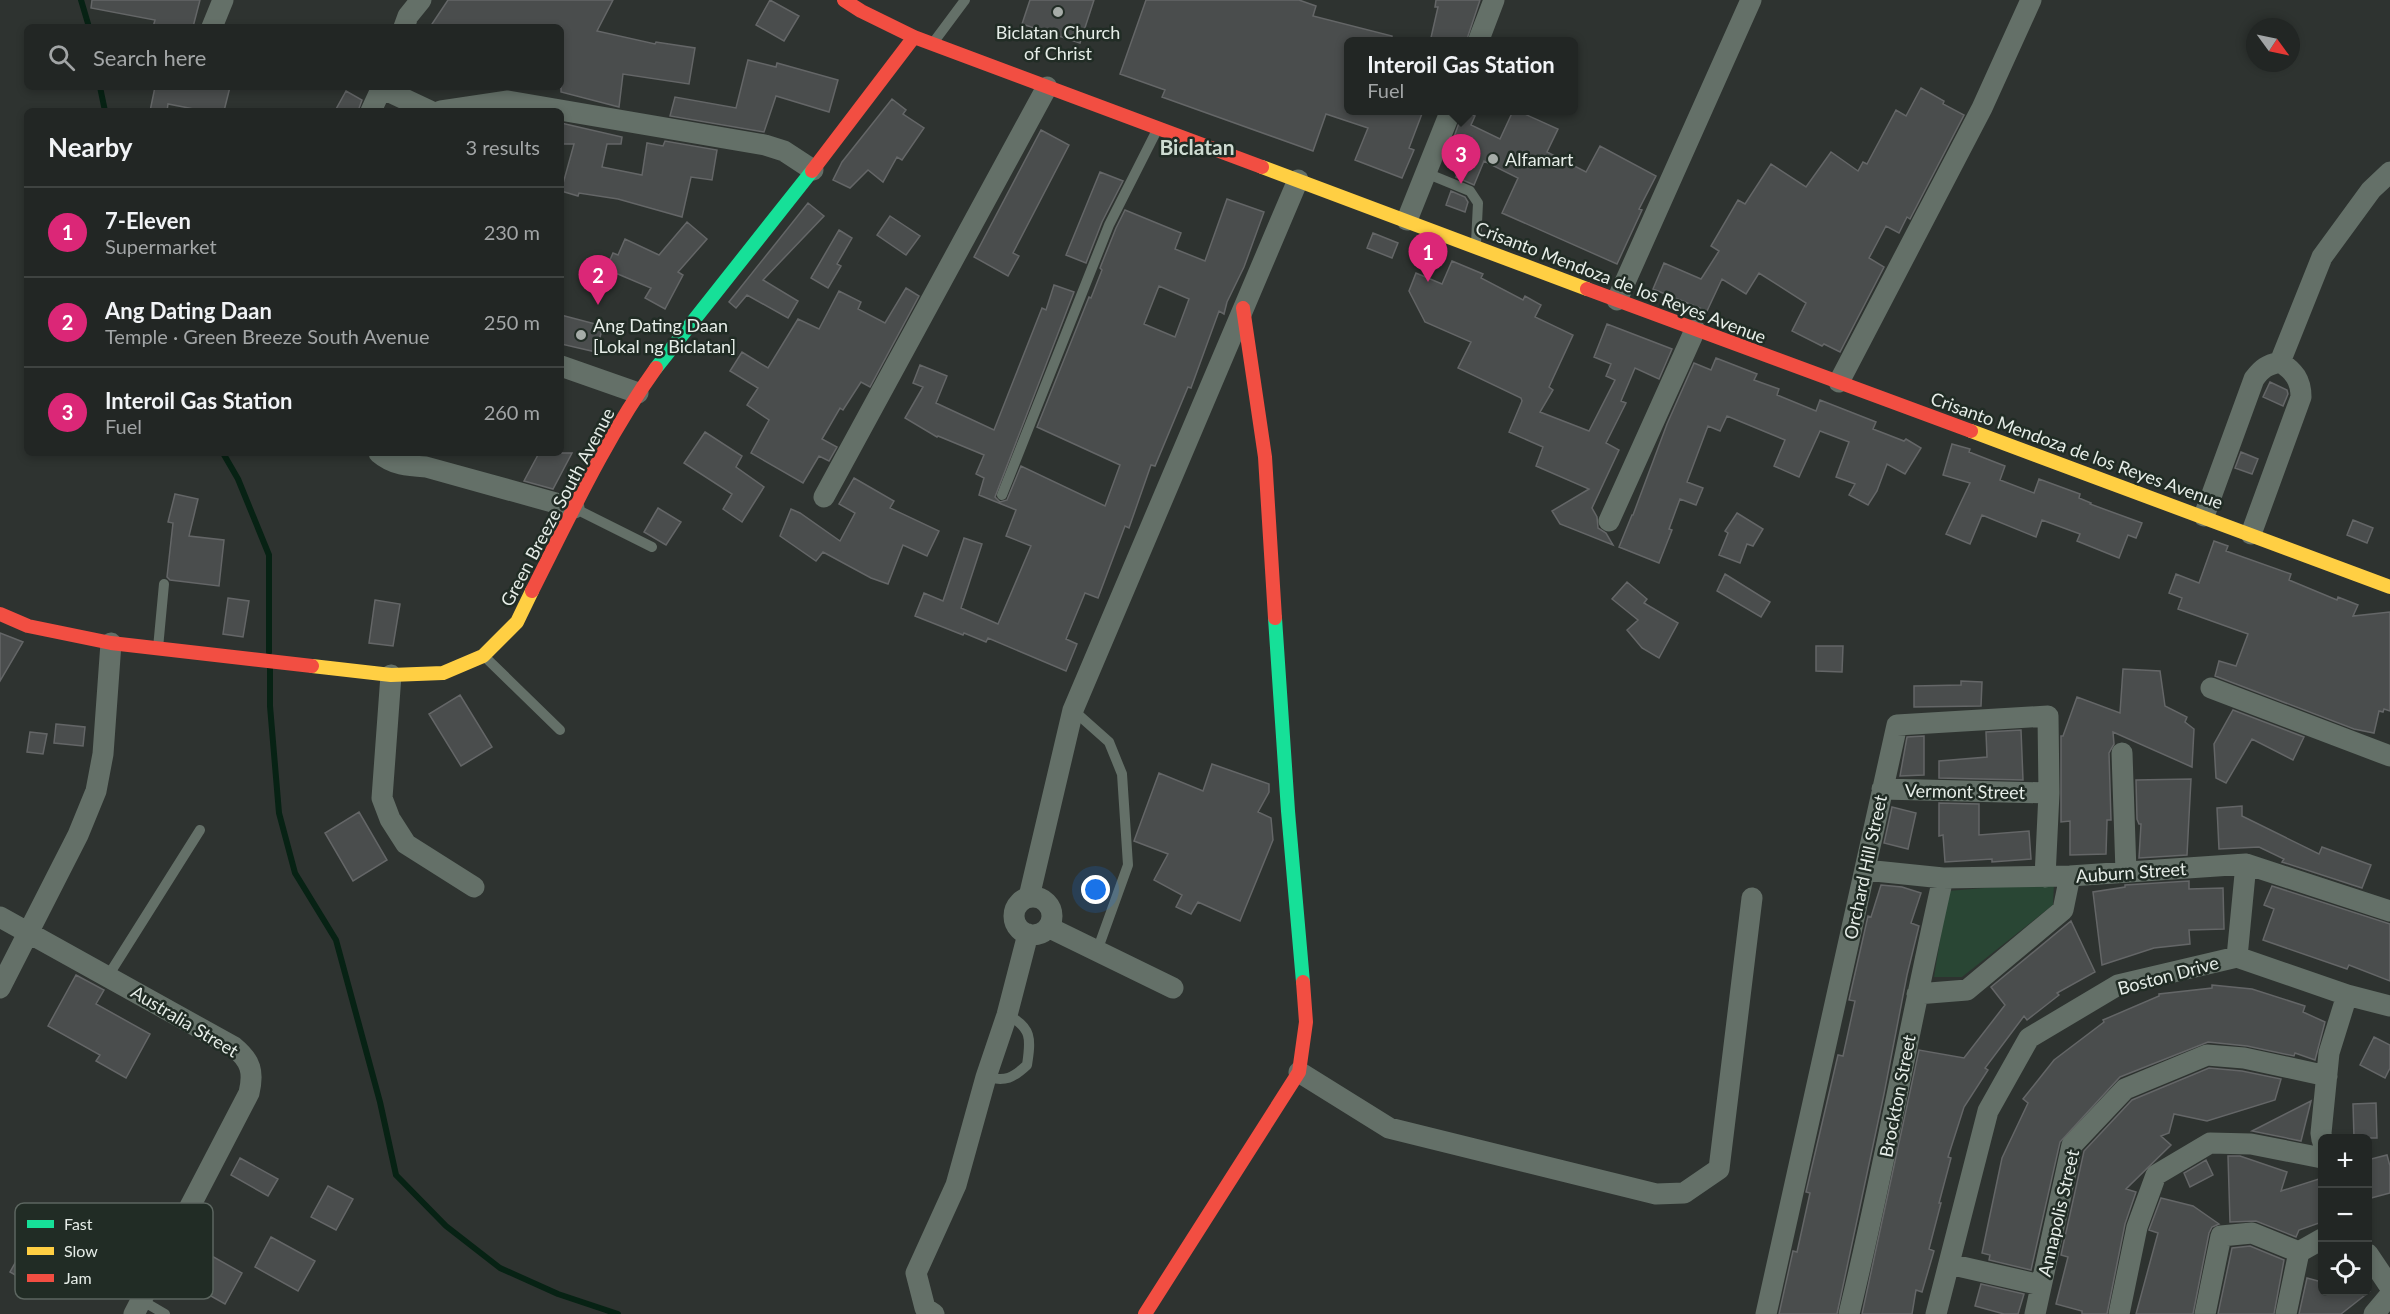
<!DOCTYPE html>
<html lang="en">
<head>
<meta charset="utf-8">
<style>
	body { margin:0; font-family:Lato,sans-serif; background:#2e3231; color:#f1f3f6 }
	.controls { position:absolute; right:18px; bottom:18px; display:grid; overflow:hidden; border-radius:9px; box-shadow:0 3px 9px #0003 }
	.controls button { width:54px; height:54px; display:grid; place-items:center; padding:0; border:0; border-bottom:2px solid #3f4341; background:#222624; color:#f1f3f6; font:30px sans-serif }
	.compass { position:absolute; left:2246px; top:18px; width:54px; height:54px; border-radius:50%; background:#222624; box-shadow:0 3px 9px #0003; rotate:123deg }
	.you { position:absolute; left:1096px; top:890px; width:21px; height:21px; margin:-15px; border:4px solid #fff; border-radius:50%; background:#1a73e8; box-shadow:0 0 0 9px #1a73e833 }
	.badge { display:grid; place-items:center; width:39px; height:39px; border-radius:50%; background:#db2777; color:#fff; font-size:20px; font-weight:700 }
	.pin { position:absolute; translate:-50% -50px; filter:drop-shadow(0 2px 3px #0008) }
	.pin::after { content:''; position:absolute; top:32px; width:21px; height:18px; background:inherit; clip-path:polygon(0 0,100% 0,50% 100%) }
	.popup { position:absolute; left:1344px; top:37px; width:234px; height:78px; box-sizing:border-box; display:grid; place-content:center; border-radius:9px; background:#222624; filter:drop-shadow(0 2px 4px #0005); font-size:20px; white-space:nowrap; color:#a2a5a6 }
	.popup b { font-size:22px; color:#f1f3f6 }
	.popup::after { content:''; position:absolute; left:50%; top:100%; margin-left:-12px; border:12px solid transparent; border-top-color:#222624 }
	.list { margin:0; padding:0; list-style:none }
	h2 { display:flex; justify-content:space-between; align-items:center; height:78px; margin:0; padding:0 24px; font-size:26px }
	h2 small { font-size:20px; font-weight:400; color:#a2a5a6 }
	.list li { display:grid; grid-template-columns:39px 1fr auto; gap:18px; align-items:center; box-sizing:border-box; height:90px; padding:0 24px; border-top:2px solid #3f4341 }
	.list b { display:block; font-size:22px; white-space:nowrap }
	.list p { margin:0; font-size:20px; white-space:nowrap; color:#a2a5a6 }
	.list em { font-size:20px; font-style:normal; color:#a2a5a6 }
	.icon { flex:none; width:33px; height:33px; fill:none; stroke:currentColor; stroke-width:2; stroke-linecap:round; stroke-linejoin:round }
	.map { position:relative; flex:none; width:2390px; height:1314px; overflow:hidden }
	.search { position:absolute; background:#222624; box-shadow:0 3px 9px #0003; left:24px; top:24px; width:540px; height:66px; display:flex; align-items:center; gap:15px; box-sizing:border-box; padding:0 21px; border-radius:9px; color:#a2a5a6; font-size:22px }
	.panel { position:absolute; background:#222624; box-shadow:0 3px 9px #0003; left:24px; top:108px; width:540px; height:348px; border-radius:9px }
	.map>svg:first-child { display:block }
	.green { fill:#294634 }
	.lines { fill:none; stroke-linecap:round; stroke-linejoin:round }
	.stream { stroke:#072214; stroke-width:6 }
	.building { fill:#4a4d4d; stroke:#646667; stroke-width:1.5; fill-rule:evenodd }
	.lane { stroke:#647068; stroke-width:10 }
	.street { stroke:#647068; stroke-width:21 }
	.fast { stroke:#16e098; stroke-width:14 }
	.slow { stroke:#ffcf43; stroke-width:14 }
	.jam { stroke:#f24e42; stroke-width:14 }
	.poi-dot { fill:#a6aca8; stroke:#212c25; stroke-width:2 }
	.labels { text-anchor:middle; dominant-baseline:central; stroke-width:5; stroke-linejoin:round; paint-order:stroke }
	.poi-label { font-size:18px; fill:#e6ede8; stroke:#212c25; text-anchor:start }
	.street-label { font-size:18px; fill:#e6ede8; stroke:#212c25 }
	.quarter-label { font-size:21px; font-weight:bold; fill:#cedcd2; stroke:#212c25 }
	.key { fill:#212c25; stroke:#5c6660; stroke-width:1.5 }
	.key-label { font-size:16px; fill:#e6ede8 }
</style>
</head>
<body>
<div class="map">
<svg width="2390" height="1314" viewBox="0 0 2390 1314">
	<rect width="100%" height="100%" fill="#2e3330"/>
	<path class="green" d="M2054,882l-1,23 -91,72h-28l14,-86z"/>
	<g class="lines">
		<path class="stream" d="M81,0l8,27
			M100,87l5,24
			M223,453l15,26 31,76v97
			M270,669v37l9,107 16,60 41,67 44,162 16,73 50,51 54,42 58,26 60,20"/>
	</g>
	<path class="building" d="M92,0h108l-7,27h-40l2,-7 -64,-12z
		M448,0h165l-16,31 58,13 1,-2 39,6 -6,36 -66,-10 -4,33 -58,-15v-65h-131z
		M770,0l29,16 -15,25 -28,-16z
		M1030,0h64l-14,43 -58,-19z
		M1146,0h153l17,6 -3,10 79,20v6h-44v69h75l-14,37 5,2 -12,28 -47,-18 13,-32 -42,-14 -13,37 -151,-54 3,-7 -45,-16z
		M1436,0h44l-14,42h-36l8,-35h-3z
		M748,60l28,7 1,-4 61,17 -9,32 -53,-16 -12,36 -94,-16 5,-19 61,11z
		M155,87h75l-6,24h-20l-36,-7 -1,7h-17z
		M1921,88l23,13 -1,3 21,11 -54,104 -3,-2 -8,16 -13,-7 -17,32 15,9 -44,85 -16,-8 -2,2 -30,-15 14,-28 -47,-30 -13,21 -24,-15 -15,32 -54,-22 11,-26 37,16 2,-3 16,-25 -8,-5 27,-46 7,4 26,-40 35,23 25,-35 27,19 5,-9 4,2 29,-54 10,6z
		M346,91l16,9 -4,11h-23z
		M892,99l14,11 -3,4 21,14 -22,32 -5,-3 -14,25 -15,-12 -18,18 -17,-8 9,-18z
		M1513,111h5l40,18 -11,23 39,20 14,-26 56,30 -17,33 3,1 -25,54 -115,-51 16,-35 -34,-17 -10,24 -18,-8 8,-23 -14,-6 13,-36 12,4 -4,9 29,14z
		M561,123l61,14 -1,7h-14l-5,23 40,8 5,-32 16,3 2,-5 52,9 -5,30 -21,-3 -9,40 -64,-18 -39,-6 -1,3 -17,-5 13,-47h-13z
		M1041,130l28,15 -56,108 6,3 -11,20 -34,-19z
		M1100,172l23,9 -21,41 -16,41 -20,-8z
		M1451,191l14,6 3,5 -3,10 -19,-7z
		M1227,199l37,13 -20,55 -17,35 -3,12 -5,-3 -28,77 -3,-1 -33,79 -4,-1 -22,63 -4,-2 -27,72 -13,-5 -19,46 11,5 -11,27 -78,-33 -2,4 -22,-9 -1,2 -48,-19 9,-23 19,8 21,-63 18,6 -21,64 37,16 33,-78 -25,-10 10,-26 -37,-15 5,-17 -8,-4 8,-19 -46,-19 -1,1 -32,-19 18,-31 -10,-4 7,-18 27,11 -11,27 58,27 48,-122 4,2 8,-25 20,7 -79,205 5,5 7,-2 14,-34 84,40 15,-41 -83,-38 52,-130 2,1 11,-28 -2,-2 16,-40 9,-18 56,23 -6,16 30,12zM1159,286l30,13 -14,38 -31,-13z
		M808,203l16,13 -61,64 35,21 -10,17 -41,-23 -11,13 -7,-6z
		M890,216l30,20 -14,19 -29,-20z
		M687,222l20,17 -29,33 5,3 -18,34 -20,-11 6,-10 -45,-19 7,-16 5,2 7,-16 34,16z
		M839,230l13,8 -15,26 4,2 -13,22 -17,-10z
		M1373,233l25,10 -6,15 -25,-10z
		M1452,261l31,13 -2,4 42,22 2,-4 16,9 -6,12 38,18 -24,52 4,3 -13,22 49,19 26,-51 -9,-4 5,-12 -17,-7 13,-33 65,25 -13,30 -24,-11 -14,33 5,2 -20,40 13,7 -27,58 5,9 1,11 8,5 7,12 -53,-21 -8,-13 37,-22 -53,-23 7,-19 -34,-15 13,-31 -1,-3 -63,-30 13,-26 -46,-20 -16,-31 7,-18 26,11z
		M906,288l13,8 -49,91 -9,-5 -18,28 -3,-2 -18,31 15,8 -8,14 -10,-5 -16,27 -52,-30 18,-33 -22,-15 11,-17 -28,-17 12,-19 26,16 30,-49 21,10 20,-38 22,11 -3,7 27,14z
		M561,315l42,11 -7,26 -35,-8z
		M1716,358l41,16 -3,6 25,9 -2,6 39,16 4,-11 56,22 -3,7 31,12 2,-2 15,9 -16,26 -18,-10 -10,27 -9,14 -19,-10 6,-11 -19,-7 13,-35 -29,-11 -21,46 -25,-11 11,-26 -58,-24 -7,15 -12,-5 -21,56 16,6 -7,17 -16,-6 -11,30 3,1 -13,33 -40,-16 13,-32h1l34,-91 27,-61 17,7z
		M2270,382l17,8 1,4 -5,12 -20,-9z
		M705,432l37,24 -6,11 28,20 -22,35 -19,-13 9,-15 -48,-31z
		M1952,444l18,5 -1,3 36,14 -5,14 34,13 5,-14 41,15 -1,4 12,5 -1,1 52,19 -6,15 -8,-3 -9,23 -42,-17 3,-7 -38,-14 -6,17 -54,-22 -12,29 -24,-10 24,-51 -27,-8z
		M2241,452l17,7 -6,15 -17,-6z
		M539,453h33l-19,36 -29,-8z
		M854,478l40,23 -4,7 49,23 -12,25 -24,-11 -15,39 -17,-6 -48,-26 -7,9 -36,-25 11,-27 9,4 40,28 15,-28 -16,-9z
		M175,494l23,5 -9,37 35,4 -5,46 -49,-6 -3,-3 6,-54 -5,-1z
		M658,508l23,14 -15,23 -22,-13z
		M1737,513l26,16 -10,17 -6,-2 -7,19 -21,-8 9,-22 -3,-2z
		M2353,520l20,8 -6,15 -20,-8z
		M2214,541l14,5 -2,5 65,23 -2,6 48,20 1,-3 20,8 -5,11 37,-4v99l-6,-2 -1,3 -4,-1 -5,22 -20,-4 -139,-53 4,-15 17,5 12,-32 -70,-25 4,-11 -13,-5 7,-19 23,9z
		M1725,574l45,28 -9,15 -44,-26z
		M1627,582l20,17 -3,4 34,20 -19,35 -17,-10 -15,-18 11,-10 -26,-21z
		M228,598l21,3 -6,36 -20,-3z
		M375,600l25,4 -7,42 -24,-3z
		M0,633l23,9 -23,39z
		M1816,646h27l-1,26 -26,-1z
		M2123,669l37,2 5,35 22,11 -2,5 9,7 -2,38 -79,-35 1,12 -5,9 2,67h-4l-1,34 -36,1v-34l-9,1v-86h2l14,-39 43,16z
		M1961,681l21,1 -1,24 -67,1v-21l47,-1z
		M460,695l32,52 -31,19 -32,-52z
		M2233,710l71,27 -11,23 -41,-21 -26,44 -10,-5 -2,-34z
		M56,724l29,3 -2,19 -29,-3z
		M2021,730l2,50 -84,-2v-17l48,-4 -1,-25z
		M30,732l17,2 -4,20 -16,-2z
		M1924,736v39l-24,1 7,-39z
		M1212,764l57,20v8l-11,20 13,6 2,22 -33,81 -42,-19 -7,12 -15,-7 6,-12 -28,-15 14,-26 -34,-13 25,-68 44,18z
		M2191,779l-4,76 -48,3 2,-34h-2l-2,-5 -1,-39z
		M1939,803l40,1v31l50,-4 2,28 -39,3v-3l-47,3 -2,-27 -4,1z
		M2242,806v10l77,38 3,-7 49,18 -9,23 -80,-26 2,-3 -25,-12 -40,2 -2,-41z
		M1892,807l24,6 -8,36 -24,-6z
		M359,812l28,48 -34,21 -28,-48z
		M2189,881v8l34,-1 1,41 -35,1 1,14 -36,4 -52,17 -9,-73 32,-5v-2z
		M1881,885l21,2 19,6 -10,30 8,3 -12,49 -23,119 -47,220h-58l14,-63 4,1 13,-59 -4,-1 32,-137 5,1 12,-55 -6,-1 19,-84 3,1z
		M2272,886l118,38v57l-41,-16 -2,4 -84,-29 11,-31 -10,-4z
		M2071,921l24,51 -38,21 2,2 -32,25 -3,-4 -39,52 3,2 -24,37 -16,50 3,1 -12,45h2l-12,46 5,2 -12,41 -6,-2 -4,24h-50l57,-264 45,8 41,-53 -14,-18z
		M76,975l28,15 -8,14 54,30 -24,44 -30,-17 4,-6 -52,-29z
		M2212,985l40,4 53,17 -2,6 22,10 -10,38 -20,-7 -1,3 -47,-10 -39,-4 -88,35 -60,65 -29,128 -42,-10 1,-5 -8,-2 20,-95 26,-55 -5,-4 31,-39 50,-38 -1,-2 56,-24v-2l53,-6z
		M2374,1037l16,8v23l-5,10 -25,-13z
		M2209,1068l33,3 39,8 -6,21 -68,21 -33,-7 -5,19 -8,3 10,9 -45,44 10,3 -11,32 -18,90h-25v-3l-26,-7 12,-47 -7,-2 23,-104 48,-51z
		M2311,1101l-10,40 -49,-10z
		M2376,1103l1,35h-23l-1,-34z
		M2387,1155l3,11v27l-19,5 -4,-12v-26z
		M2228,1156h12l47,16 -6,19 41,-13v44l-23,8 -3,7 -40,-16 -26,1z
		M240,1158l38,21 -10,17 -37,-21z
		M2206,1160l7,15 -23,12 -6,-14z
		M328,1186l25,13 -17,31 -25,-13z
		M2161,1198l32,8 26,18 -7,3 -3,6 -16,81h-57l22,-81 -9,-3z
		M271,1237l44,24 -17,30 -43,-24z
		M51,1243l23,13 -5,8 21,11 -8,16 -44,-24z
		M194,1246l48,27 -17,31 -48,-27z
		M2250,1246l34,14 -10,54h-56l14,-66z
		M19,1256l19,11 -9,16 -19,-11z
		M2307,1278l15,4v10h47l-28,22h-42z
		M1981,1284l43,10 -6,20h-14l-29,-8z"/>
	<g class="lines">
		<path class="lane" d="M933,43l32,-43
			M1426,173l44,18 8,12 -2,40
			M1002,495l107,-270 48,-95
			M574,508l78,39
			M158,648l6,-64
			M484,656l76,74
			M1073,710l36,32 13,32 6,91 -31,86
			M108,976l92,-146
			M986,1077c20,5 27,1 41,-12 4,-26 5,-38 -20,-50
			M141,1300l24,14"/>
		<path class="street" d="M212,27l11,-27
			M404,27l4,-11 13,-16
			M1478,42l16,-42
			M379,87l51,24
			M371,111l11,-24
			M441,111l67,-10 257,44 19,6 29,19
			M1407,220l44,-110
			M1617,300l134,-300
			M2280,362l42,-105 49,-67 19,-18
			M561,366l77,27
			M1839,382l143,-274 49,-108
			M379,453c14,12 29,13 47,14l148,41
			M824,497l223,-410
			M2204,516l50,-137c8,-11 13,-14 26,-17 14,9 21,18 21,35l-50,137
			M1609,521l86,-191
			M391,675l-9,123 8,21 16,25 68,43
			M2211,688l179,68
			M2122,753l4,119
			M1882,789l167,4
			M1865,870l78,8 127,-2 176,-12 144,47
			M1029,897l44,-187 225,-530
			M1014 916a19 19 0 1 1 38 0a19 19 0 1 1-38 0Z
			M0,917l234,130c17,14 20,25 15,46l-115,221
			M1048,927l125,61
			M2237,957l9,-93
			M0,988l78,-153 18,-44 7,-37 8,-111
			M1917,994l50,-4 96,-80 7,-34
			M1299,1072l90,56 267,66 28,-1 35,-24 33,-271
			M2322,1140l-1,-7 8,-80 18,-58
			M2368,1254l22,33
			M1949,1264l92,21
			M934,1314l-9,-6 -9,-35 40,-88 30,-108 21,-62 21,-81
			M1766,1314l131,-589 151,-9 1,77 -4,84
			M1849,1314c35,-144 61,-291 94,-436
			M1936,1314l52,-203 41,-73 89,-53 119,-28 110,38 43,11
			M2035,1314l37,-169 53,-56 82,-34 37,3 83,18
			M2119,1314l18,-87 19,-52 54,-32 41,1 71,14
			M2205,1314l16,-78 31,-3 47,19
			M2286,1314l13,-62 23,-13
			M2374,1314l16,-19"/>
		<path class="fast" d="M656,368l156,-197
			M1275,618l13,193 15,171"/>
		<path class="slow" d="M1262,167l325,122
			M1971,431l419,156
			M312,666l79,9 52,-2 40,-17 34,-34 15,-31"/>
		<path class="jam" d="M844,0l17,11 53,26 348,130
			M812,171l102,-134
			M1587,289l384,142
			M1243,308l22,149 10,161
			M532,591c38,-75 75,-155 124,-223
			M0,614l28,12 83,17 201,23
			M1145,1314l154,-242 7,-50 -3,-40"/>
	</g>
	<g class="poi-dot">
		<circle cx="1058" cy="12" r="6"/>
		<circle cx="1493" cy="159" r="6"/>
		<circle cx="581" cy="335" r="6"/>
	</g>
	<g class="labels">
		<g class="poi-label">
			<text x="1058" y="32" text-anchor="middle">Biclatan Church<tspan x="1058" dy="21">of Christ</tspan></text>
			<text x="1505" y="159">Alfamart</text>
			<text x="593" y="325">Ang Dating Daan<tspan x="593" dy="21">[Lokal ng Biclatan]</tspan></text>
		</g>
		<g class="street-label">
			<text transform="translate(1621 282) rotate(21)">Crisanto Mendoza de los Reyes Avenue</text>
			<text transform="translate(2077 450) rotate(20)">Crisanto Mendoza de los Reyes Avenue</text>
			<text transform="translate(557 507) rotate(-62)">Green Breeze South Avenue</text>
			<text transform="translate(1965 791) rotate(1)">Vermont Street</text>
			<text transform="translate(1865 867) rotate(-78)">Orchard Hill Street</text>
			<text transform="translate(2131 872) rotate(-4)">Auburn Street</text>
			<text transform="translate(2168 975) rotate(-15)">Boston Drive</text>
			<text transform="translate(185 1021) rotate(31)">Australia Street</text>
			<text transform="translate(1897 1096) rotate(-79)">Brockton Street</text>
			<text transform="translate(2058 1213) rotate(-77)">Annapolis Street</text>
		</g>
		<g class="quarter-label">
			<text x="1197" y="146">Biclatan</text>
		</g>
	</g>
	<rect x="15" y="1203" width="198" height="96" rx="9" class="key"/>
	<rect x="27" y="1220" width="27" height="8" fill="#16e098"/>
	<rect x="27" y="1247" width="27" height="8" fill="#ffcf43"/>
	<rect x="27" y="1274" width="27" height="8" fill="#f24e42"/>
	<g class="key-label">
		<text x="64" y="1230">Fast</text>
		<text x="64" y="1257">Slow</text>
		<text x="64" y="1284">Jam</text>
	</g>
</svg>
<div class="controls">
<button>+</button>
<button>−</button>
<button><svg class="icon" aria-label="locate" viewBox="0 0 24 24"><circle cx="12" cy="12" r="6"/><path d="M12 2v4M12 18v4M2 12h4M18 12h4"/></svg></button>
</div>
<svg class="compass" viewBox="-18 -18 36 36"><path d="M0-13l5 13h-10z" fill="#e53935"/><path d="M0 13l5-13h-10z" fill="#a2a5a6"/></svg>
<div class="you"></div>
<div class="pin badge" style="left:1428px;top:282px">1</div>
<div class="pin badge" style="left:598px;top:305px">2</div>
<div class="pin badge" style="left:1461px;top:184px">3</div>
<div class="popup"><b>Interoil Gas Station</b>Fuel</div>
<div class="search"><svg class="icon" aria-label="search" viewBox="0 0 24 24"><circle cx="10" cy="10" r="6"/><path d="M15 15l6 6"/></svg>Search here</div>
<section class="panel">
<h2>Nearby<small>3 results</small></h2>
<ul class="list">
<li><span class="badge">1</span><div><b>7-Eleven</b><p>Supermarket</p></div><em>230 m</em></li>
<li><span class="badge">2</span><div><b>Ang Dating Daan</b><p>Temple · Green Breeze South Avenue</p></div><em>250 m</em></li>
<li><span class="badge">3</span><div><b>Interoil Gas Station</b><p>Fuel</p></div><em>260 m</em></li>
</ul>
</section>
</div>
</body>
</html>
